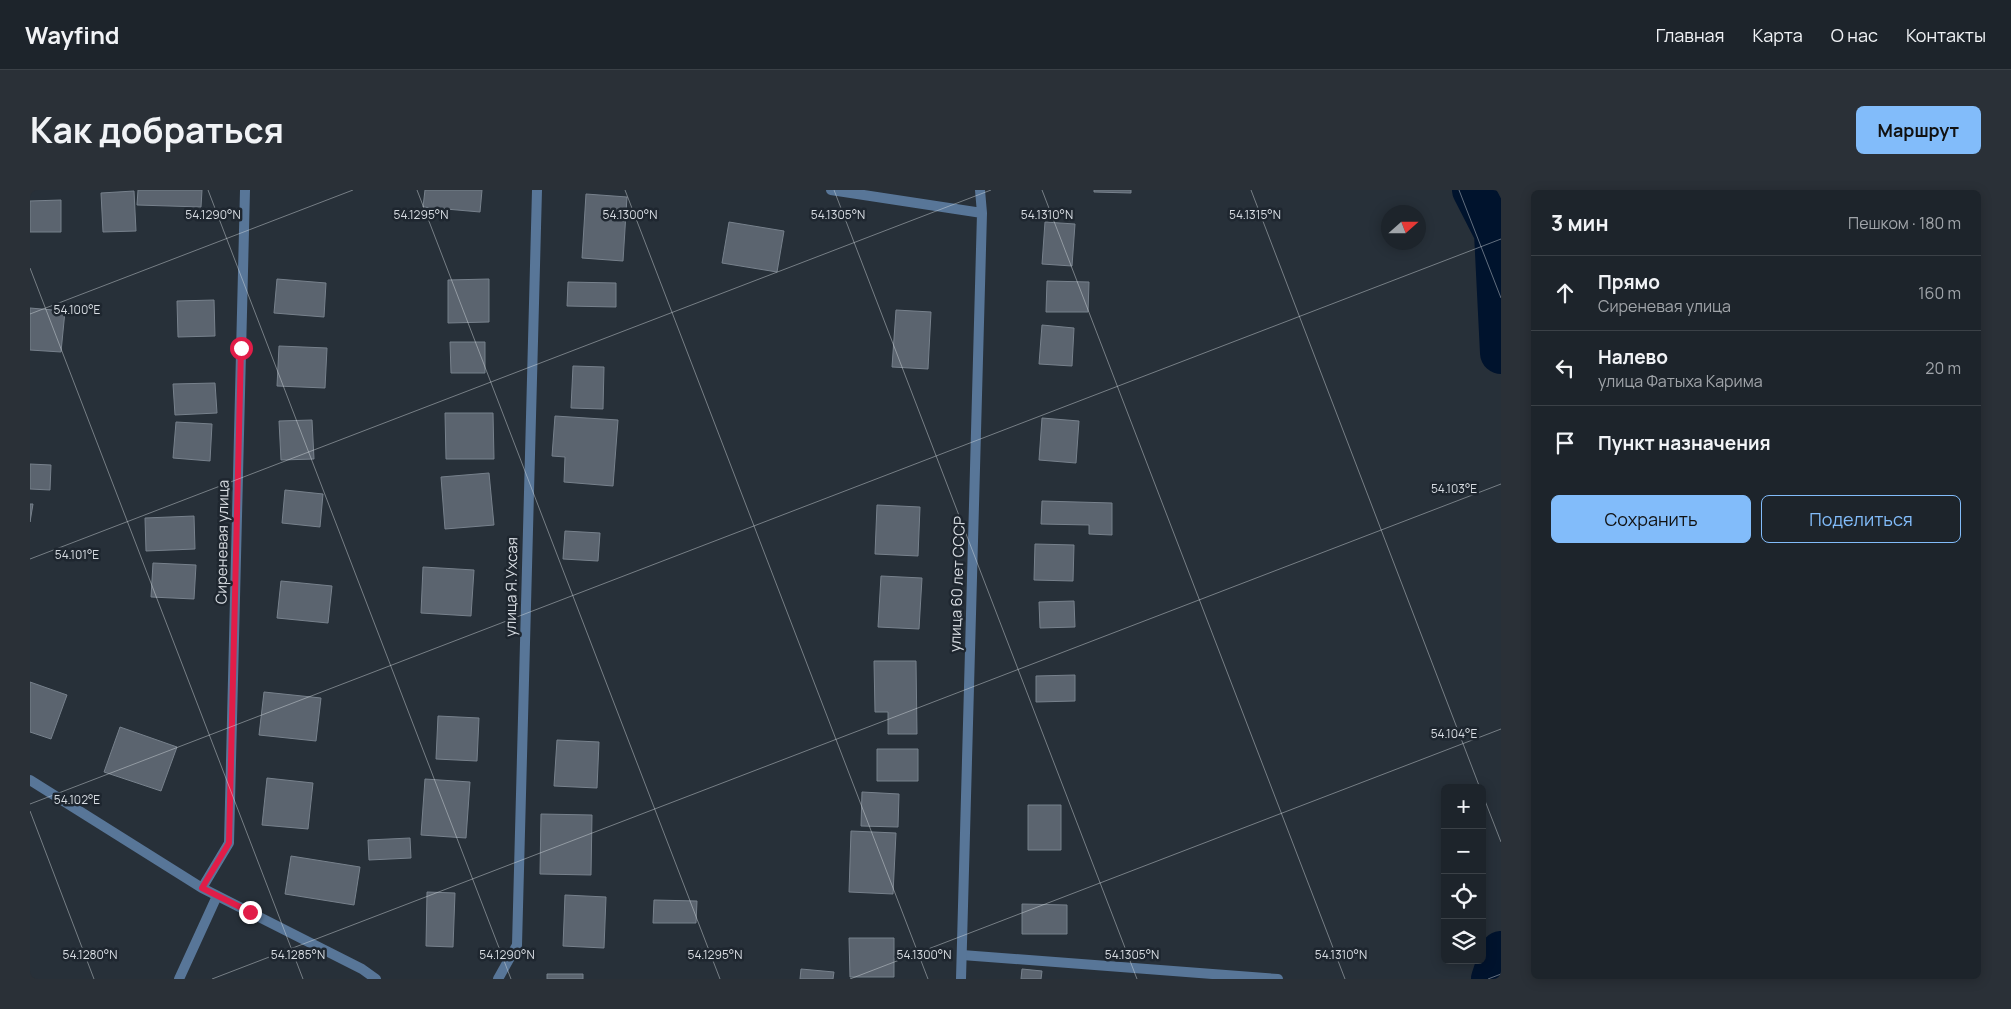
<!DOCTYPE html>
<html lang="ru">
<head>
<meta charset="utf-8">
<style>
	body { margin:0; font-family:Manrope,sans-serif; background:#2a3037; color:#f1f3f6 }
	.controls { position:absolute; right:15px; bottom:15px; display:grid; overflow:hidden; border-radius:8px; box-shadow:0 2px 12px #0003 }
	.controls button { width:45px; height:45px; display:grid; place-items:center; padding:0; border:0; border-bottom:1px solid #3b4147; background:#1d242b; color:#f1f3f6; font:25px sans-serif }
	.compass { position:absolute; left:1351px; top:15px; width:45px; height:45px; border-radius:50%; background:#1d242b; box-shadow:0 2px 12px #0003; rotate:69deg }
	.stop { position:absolute; width:15px; height:15px; margin:-11px; border:4px solid #e11d48; border-radius:50%; background:#fff }
	.stop.end { background:#e11d48; border-color:#fff; box-shadow:0 1px 5px #0008 }
	.list { margin:0; padding:0; list-style:none }
	h2 { display:flex; justify-content:space-between; align-items:center; height:65px; margin:0; padding:0 20px; font-size:21px }
	h2 small { font-size:16px; font-weight:400; color:#a0a4a9 }
	.list li { display:grid; grid-template-columns:32px 1fr auto; gap:15px; align-items:center; box-sizing:border-box; height:75px; padding:0 20px; border-top:1px solid #3b4147 }
	.list b { display:block; font-size:19px; white-space:nowrap }
	.list p { margin:0; font-size:16px; white-space:nowrap; color:#a0a4a9 }
	.list em { font-size:16px; font-style:normal; color:#a0a4a9 }
	.actions { display:flex; gap:10px; padding:15px 20px }
	.actions a { flex:1; padding:11px 0; border:1px solid #82bcfa; border-radius:8px; text-align:center; font-size:18px; color:#82bcfa }
	.actions .main { background:#82bcfa; color:#111 }
	.icon { flex:none; width:28px; height:28px; fill:none; stroke:currentColor; stroke-width:2; stroke-linecap:round; stroke-linejoin:round }
	.map { position:relative; flex:none; width:1471px; height:789px; overflow:hidden; border-radius:8px }
	header { display:flex; align-items:center; gap:30px; box-sizing:border-box; height:70px; padding:0 25px; background:#1d242b; border-bottom:1px solid #3b4147 }
	header strong { font-size:24px }
	nav { display:flex; gap:28px; margin-inline-start:auto; font-size:18px }
	.intro { display:flex; align-items:center; justify-content:space-between; box-sizing:border-box; height:120px; padding:0 30px }
	h1 { margin:0; font-size:35px }
	.button { padding:12px 22px; border-radius:8px; background:#82bcfa; color:#111; font-size:18px; font-weight:700 }
	main { display:flex; gap:30px; padding:0 30px }
	aside { flex:1; background:#1d242b; border-radius:8px; box-shadow:0 2px 12px #0003 }
	.map>svg:first-child { display:block }
	.lines { fill:none; stroke-linecap:round; stroke-linejoin:round }
	.river { stroke:#00132d; stroke-width:42 }
	.building { fill:#5b646f; stroke:#77818c }
	.service { stroke:#587698; stroke-width:10 }
	.minor { stroke:#587698; stroke-width:10 }
	.route { stroke:#e11d48; stroke-width:6 }
	.ticks { fill:none; stroke:#d8dde3; stroke-width:1; stroke-opacity:0.45 }
	.labels { text-anchor:middle; dominant-baseline:central; stroke-width:5; stroke-linejoin:round; paint-order:stroke }
	.street-label { font-size:15px; fill:#d8dde3; stroke:#1e262f }
	.ticks-label { font-size:12px; text-anchor:middle; fill:#d8dde3; stroke:#1e262f; stroke-width:5; stroke-linejoin:round; paint-order:stroke }
</style>
</head>
<body>
<header>
<strong>Wayfind</strong>
<nav><a>Главная</a><a>Карта</a><a>О нас</a><a>Контакты</a></nav>
</header>
<div class="intro"><h1>Как добраться</h1><a class="button">Маршрут</a></div>
<main>
<div class="map">
<svg width="1471" height="789" viewBox="0 0 1471 789">
	<rect width="100%" height="100%" fill="#273039"/>
	<g class="lines">
		<path class="river" d="M1443,0l22,43 6,120
			M1462,789l9,-27"/>
	</g>
	<path class="building" d="M108,0h64l-1,17 -64,-2z
		M395,0h57l-2,22 -57,-5z
		M1064,0h37v3l-37,-1z
		M104,1l2,40 -33,1 -2,-39z
		M556,4l41,3 -4,64 -41,-3z
		M31,10v32h-31v-31z
		M699,32l55,9 -7,41 -55,-9z
		M1015,32l30,2 -3,42 -30,-2z
		M247,89l49,4 -2,34 -50,-4z
		M459,89v43l-41,1v-43z
		M1017,91l42,1 -1,30h-42z
		M538,92l48,1v24l-49,-1z
		M184,110l1,36 -37,1 -1,-36z
		M0,118l35,3 -4,41 -31,-2z
		M866,120l35,2 -3,57 -36,-2z
		M1012,135l32,3 -2,38 -33,-2z
		M420,152h35v31h-34z
		M249,156l48,2 -2,40 -48,-2z
		M543,176l31,1 -1,42 -32,-1z
		M185,193l2,30 -42,2 -2,-31z
		M415,223h48l1,46h-48z
		M525,226l63,4 -5,66 -49,-4 1,-25 -13,-1z
		M1012,228l37,3 -3,42 -37,-3z
		M282,230l2,39 -33,1 -2,-39z
		M146,232l36,2 -2,37 -37,-3z
		M0,274l21,1 -1,25 -20,-1z
		M459,283l5,52 -49,4 -4,-52z
		M255,300l38,4 -3,33 -38,-4z
		M1012,311l70,2v32l-23,-1v-9l-48,-1z
		M0,314h3l-3,18z
		M847,315l43,2 -2,49 -43,-2z
		M164,326l1,33 -49,2 -1,-33z
		M535,341l35,2 -2,28 -35,-2z
		M1005,354l39,1 -1,36 -39,-1z
		M123,373l43,2 -2,34 -43,-2z
		M393,377l51,3 -3,46 -50,-3z
		M851,386l41,2 -3,51 -41,-2z
		M251,391l51,5 -4,37 -51,-5z
		M1044,411l1,26 -35,1 -1,-26z
		M844,471h42l1,73h-29v-22h-13z
		M1045,485v26l-39,1v-26z
		M0,492l37,13 -16,44 -21,-7z
		M234,502l57,6 -5,43 -57,-6z
		M408,526l41,2 -2,43 -41,-2z
		M90,537l57,20 -16,44 -57,-19z
		M527,550l42,2 -2,46 -43,-2z
		M847,559h41v32h-41z
		M237,588l46,5 -5,46 -46,-4z
		M395,589l45,3 -4,56 -45,-3z
		M832,602l37,2 -1,33 -37,-1z
		M998,615h33v45h-33z
		M511,624l51,1 -1,60 -51,-1z
		M821,641l45,2 -3,61 -44,-2z
		M380,648l1,20 -42,2 -1,-20z
		M261,666l69,11 -6,38 -69,-11z
		M397,702l28,1 -2,54 -27,-1z
		M535,705l41,2 -2,51 -41,-2z
		M624,710l43,1 -1,22h-43z
		M992,714l45,1v29h-45z
		M819,748h45v39h-44z
		M771,779l33,3 -1,7h-33z
		M992,779l20,2 -1,8h-20z
		M517,784h36v5h-36z"/>
	<g class="lines">
		<path class="service" d="M932,765l316,24
			M149,789l38,-83"/>
		<path class="minor" d="M801,0l151,23
			M0,590l172,108 160,81 14,10
			M172,698l27,-45 16,-653
			M468,789l19,-34 20,-755
			M931,789l21,-766 -2,-23"/>
	</g>
	<g class="lines">
		<path class="route" d="M211,158l-12,495 -27,45 48,24"/>
	</g>
	<path class="ticks" d="M178,0l303,789M387,0l303,789M595,0l303,789M804,0l303,789M1012,0l303,789M1221,0l229,598M1429,0l42,108M0,78l273,711M0,124l323,-124M0,369l961,-369M1452,603l19,49M0,614l1471,-565M0,621l64,168M182,789l1289,-495M820,789l651,-250M1458,789l13,-5"/>
	<g class="labels">
		<g class="street-label">
			<text transform="translate(192 352) rotate(-89)">Сиреневая улица</text>
			<text transform="translate(927 394) rotate(-88)">улица 60 лет СССР</text>
			<text transform="translate(481 397) rotate(-89)">улица Я.Ухсая</text>
		</g>
	</g>
	<g class="ticks-label">
		<text x="808" y="29">54.1305°N</text>
		<text x="1225" y="29">54.1315°N</text>
		<text x="183" y="29">54.1290°N</text>
		<text x="391" y="29">54.1295°N</text>
		<text x="600" y="29">54.1300°N</text>
		<text x="1017" y="29">54.1310°N</text>
		<text x="47" y="124">54.100°E</text>
		<text x="1424" y="303">54.103°E</text>
		<text x="47" y="369">54.101°E</text>
		<text x="1424" y="548">54.104°E</text>
		<text x="47" y="614">54.102°E</text>
		<text x="60" y="769">54.1280°N</text>
		<text x="268" y="769">54.1285°N</text>
		<text x="477" y="769">54.1290°N</text>
		<text x="685" y="769">54.1295°N</text>
		<text x="894" y="769">54.1300°N</text>
		<text x="1102" y="769">54.1305°N</text>
		<text x="1311" y="769">54.1310°N</text>
	</g>
</svg>
<div class="controls">
<button>+</button>
<button>−</button>
<button><svg class="icon" aria-label="locate" viewBox="0 0 24 24"><circle cx="12" cy="12" r="6"/><path d="M12 2v4M12 18v4M2 12h4M18 12h4"/></svg></button>
<button><svg class="icon" aria-label="layers" viewBox="0 0 24 24"><path d="M12 4l9 5-9 5-9-5zM3 14l9 5 9-5"/></svg></button>
</div>
<svg class="compass" viewBox="-18 -18 36 36"><path d="M0-13l5 13h-10z" fill="#e53935"/><path d="M0 13l5-13h-10z" fill="#a0a4a9"/></svg>
<div class="stop" style="left:211px;top:158px"></div>
<div class="stop end" style="left:220px;top:722px"></div>
</div>
<aside>
<h2>3 мин<small>Пешком · 180 m</small></h2>
<ul class="list">
<li><svg class="icon" aria-label="ahead" viewBox="0 0 24 24"><path d="M12 20V5M6 11l6-6 6 6"/></svg><div><b>Прямо</b><p>Сиреневая улица</p></div><em>160 m</em></li>
<li><svg class="icon" aria-label="left" viewBox="0 0 24 24"><path d="M17 20v-9H6M10 6l-5 5 5 5"/></svg><div><b>Налево</b><p>улица Фатыха Карима</p></div><em>20 m</em></li>
<li><svg class="icon" aria-label="arrive" viewBox="0 0 24 24"><path d="M6 21V4h12l-3 4 3 4H6"/></svg><div><b>Пункт назначения</b></div></li>
</ul>
<div class="actions"><a class="main">Сохранить</a><a>Поделиться</a></div>
</aside>
</main>
</body>
</html>
